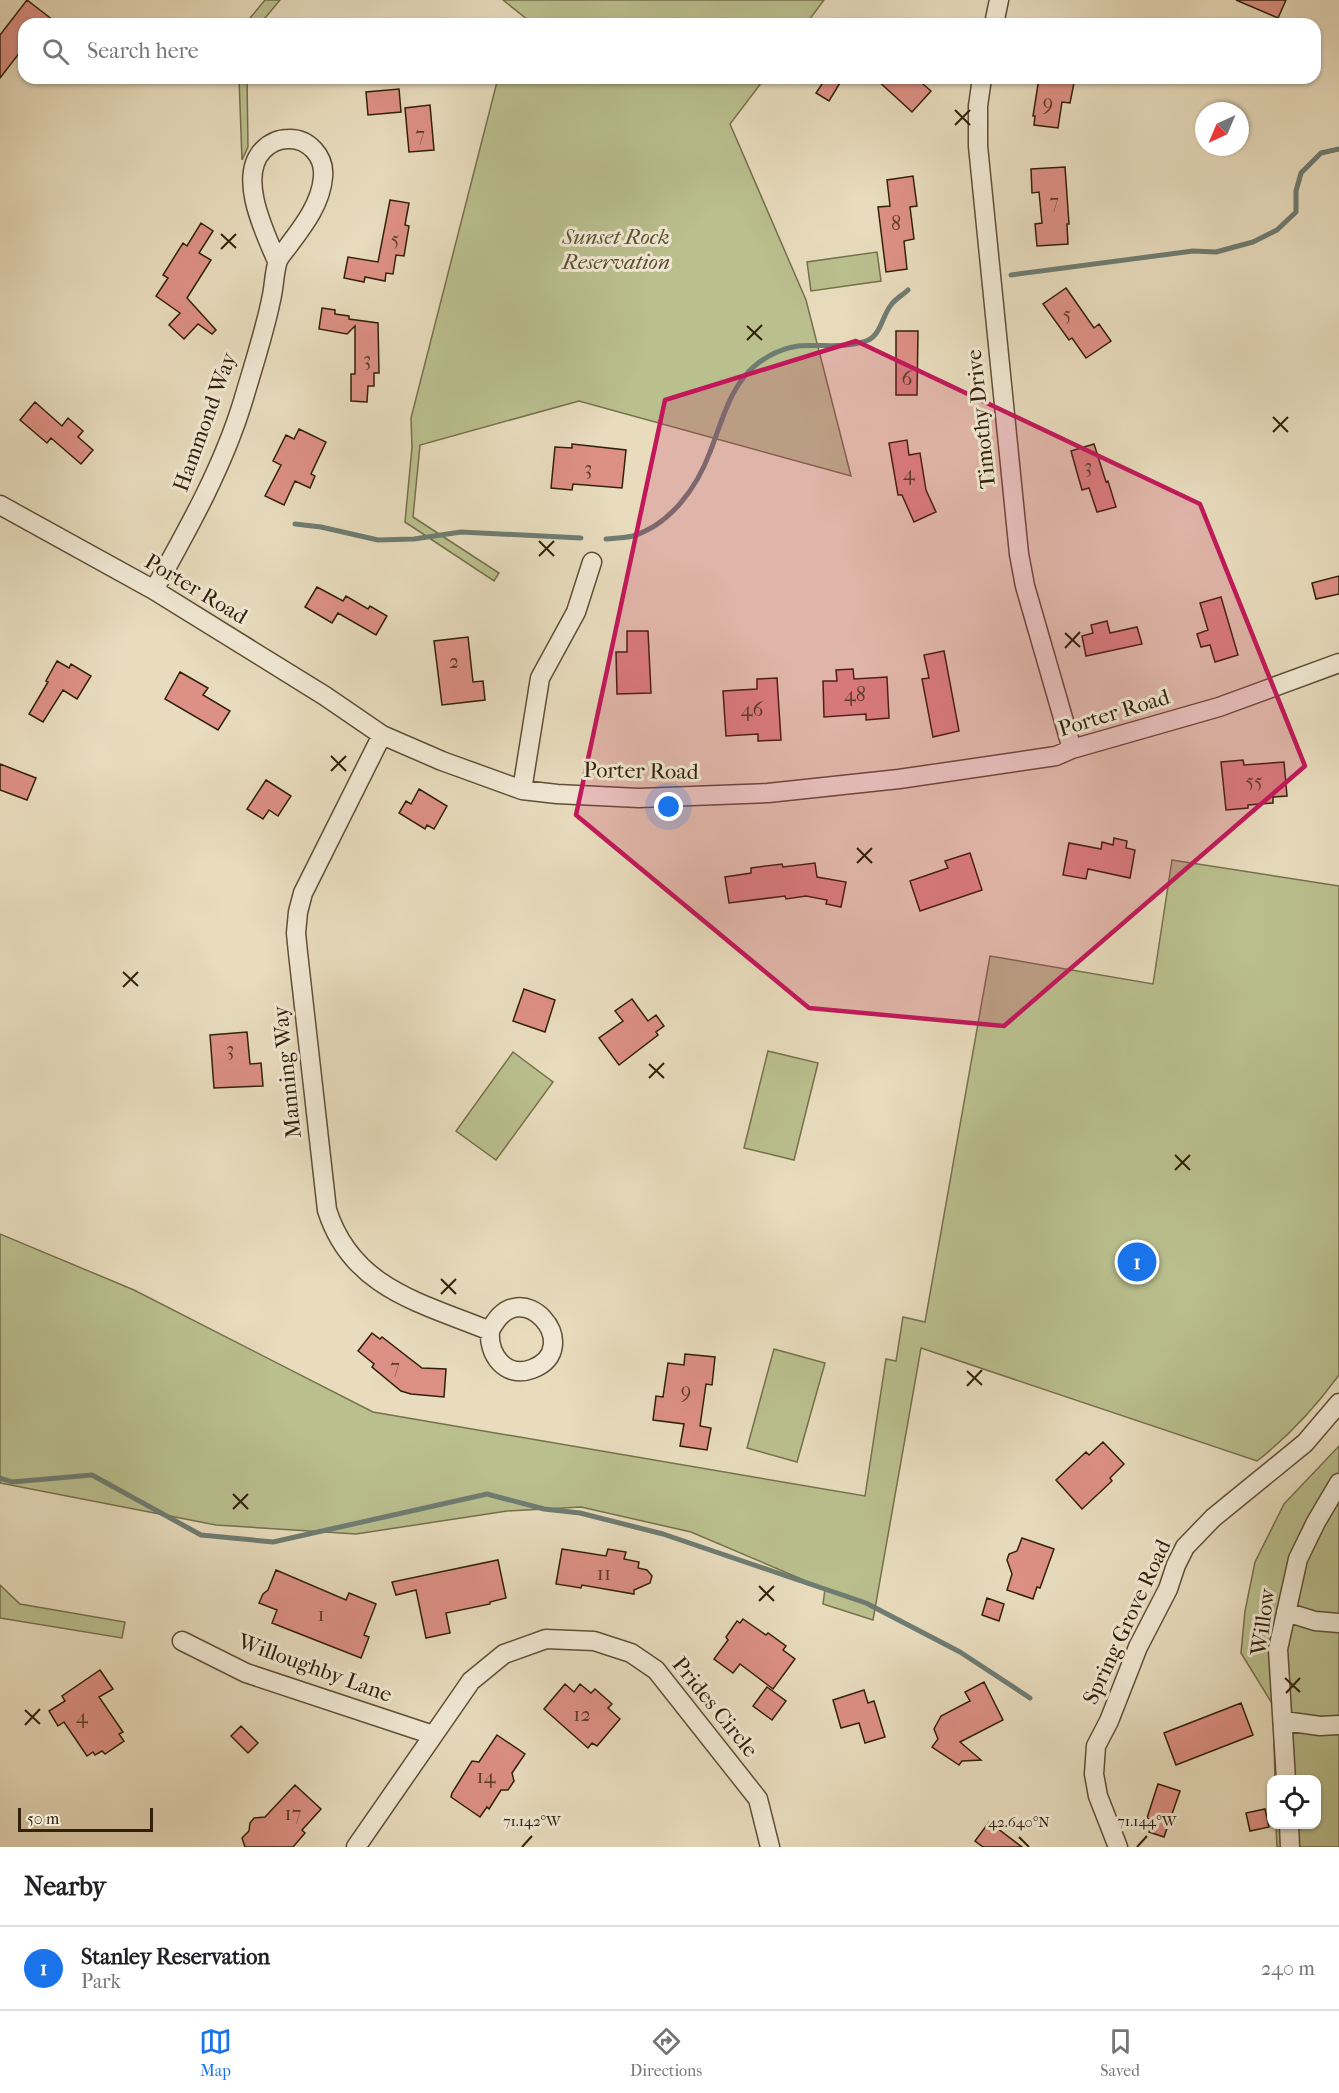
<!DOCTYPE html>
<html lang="en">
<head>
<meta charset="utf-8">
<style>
	body { margin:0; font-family:"IM FELL French Canon",serif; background:#f2f2f2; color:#202124 }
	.controls { position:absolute; right:18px; bottom:18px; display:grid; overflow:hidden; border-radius:12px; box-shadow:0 2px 4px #0004 }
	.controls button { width:54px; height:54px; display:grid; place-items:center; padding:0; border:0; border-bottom:2px solid #e0e0e0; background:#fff; color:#202124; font:30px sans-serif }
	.compass { position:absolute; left:1195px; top:102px; width:54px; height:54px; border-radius:50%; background:#fff; box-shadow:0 2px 4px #0004; rotate:224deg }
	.scale { position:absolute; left:18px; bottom:15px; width:135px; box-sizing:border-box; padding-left:6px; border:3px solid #32200a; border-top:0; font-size:16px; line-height:21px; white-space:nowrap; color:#32200a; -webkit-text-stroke:4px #f0e8d4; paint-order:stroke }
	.you { position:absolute; left:669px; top:807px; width:21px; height:21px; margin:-15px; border:4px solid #fff; border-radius:50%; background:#1a73e8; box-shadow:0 0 0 9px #1a73e833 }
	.badge { display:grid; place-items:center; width:39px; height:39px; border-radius:50%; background:#1a73e8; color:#fff; font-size:20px; font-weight:700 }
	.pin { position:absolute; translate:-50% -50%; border:3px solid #fff; box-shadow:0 2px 6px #0006 }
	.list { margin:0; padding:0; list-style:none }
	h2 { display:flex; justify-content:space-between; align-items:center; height:78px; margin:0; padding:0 24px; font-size:26px }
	h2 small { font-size:20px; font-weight:400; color:#757577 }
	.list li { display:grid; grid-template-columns:39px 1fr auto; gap:18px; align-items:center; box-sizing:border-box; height:84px; padding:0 24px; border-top:2px solid #e0e0e0 }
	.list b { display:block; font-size:22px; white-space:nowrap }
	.list p { margin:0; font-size:20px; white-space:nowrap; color:#757577 }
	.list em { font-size:20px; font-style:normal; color:#757577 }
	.icon { flex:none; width:33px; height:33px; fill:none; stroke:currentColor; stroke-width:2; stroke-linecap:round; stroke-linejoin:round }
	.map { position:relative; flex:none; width:1339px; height:1847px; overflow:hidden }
	.search { position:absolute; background:#fff; box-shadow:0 2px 4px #0004; left:18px; right:18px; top:18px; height:66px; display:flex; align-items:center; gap:15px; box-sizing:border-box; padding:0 21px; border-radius:18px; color:#757577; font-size:22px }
	.sheet { height:162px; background:#fff }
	nav { display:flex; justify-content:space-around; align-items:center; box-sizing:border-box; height:84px; border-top:2px solid #e0e0e0; background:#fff; font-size:16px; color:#757577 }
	nav a { display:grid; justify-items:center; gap:3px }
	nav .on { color:#1a73e8 }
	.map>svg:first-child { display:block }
	.green { fill:#babf8e; stroke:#76704c; stroke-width:1.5 }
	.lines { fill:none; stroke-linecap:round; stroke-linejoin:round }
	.stream { stroke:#6f7c72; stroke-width:5 }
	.building { fill:#dd9084; stroke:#32200a; stroke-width:1.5 }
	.minor-casing { stroke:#604f37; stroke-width:21 }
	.minor { stroke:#f0e8d4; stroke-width:18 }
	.marked { fill:#c2185b; fill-opacity:0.2; stroke:#c2185b; stroke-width:4.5; stroke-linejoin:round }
	.ticks { fill:none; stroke:#32200a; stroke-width:2 }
	.labels { text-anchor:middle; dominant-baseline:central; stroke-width:6; stroke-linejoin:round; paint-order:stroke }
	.number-label { font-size:20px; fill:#5d3c28 }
	.park-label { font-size:22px; font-style:italic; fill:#5b5032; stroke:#f0e8d4 }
	.street-label { font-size:22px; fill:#32200a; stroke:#f0e8d4 }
	.ticks-label { font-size:15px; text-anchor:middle; fill:#32200a; stroke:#f0e8d4; stroke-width:6; stroke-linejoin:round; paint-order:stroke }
</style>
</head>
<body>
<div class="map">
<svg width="1339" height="1847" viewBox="0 0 1339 1847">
	<rect width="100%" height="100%" fill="#e8dcbd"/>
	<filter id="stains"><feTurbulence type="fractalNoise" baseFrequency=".00333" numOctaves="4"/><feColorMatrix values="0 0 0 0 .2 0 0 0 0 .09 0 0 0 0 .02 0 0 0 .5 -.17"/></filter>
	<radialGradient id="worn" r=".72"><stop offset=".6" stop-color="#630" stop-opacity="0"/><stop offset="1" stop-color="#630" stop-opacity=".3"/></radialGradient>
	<path class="green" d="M265,0h15l-20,24h-15z
		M503,0h321l-18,24h-273z
		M239,78h8l1,69 -6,13z
		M498,78h267l-35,46 76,176 45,176 -272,-75 -159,44 -7,72 86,56 -5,8 -89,-59 7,-75 -1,-29z
		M877,252l4,29 -70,10 -4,-29z
		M1172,860l167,26v489c-24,33 -50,61 -82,86l-336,-113 -48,272 -50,-16 2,-15 -134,-57 -110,-25 -74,4 -151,23 -140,-9 -216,-42v-249l134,56 239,122 492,84 21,-137 10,2 7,-44 22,5 65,-366 163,28z
		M768,1051l50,12 -24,97 -50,-12z
		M513,1052l40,30 -57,78 -40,-29z
		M774,1349l51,14 -28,99 -50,-14z
		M1339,1446v401h-62l-1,-22 40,-1v-44l-41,-1 -2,-74 -32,-52 4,-42 10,-49 29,-58z
		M0,1585l20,19 105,18 -3,16 -122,-20z"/>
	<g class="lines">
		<path class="stream" d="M1011,275l182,-24 23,1 37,-10 24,-12 19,-18v-21l5,-18 20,-20 18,-4
			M295,524l26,3 57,13 36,-1 47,-7 120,6
			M606,539c8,-1 18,-1 27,-3 38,-12 64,-49 77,-84 10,-25 17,-54 34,-75 13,-16 33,-28 54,-31 23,-2 45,3 68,-5 15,-5 16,-25 25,-36 4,-6 12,-10 17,-15
			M0,1478l12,4 80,-7 109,60 72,7 214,-48 57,15 36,4 83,21 203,69 94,49 70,46"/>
	</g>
	<path class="building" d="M27,0l31,24h-34v23l-24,31v-43z
		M1236,0h50l-8,18z
		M826,78h17l-14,23 -13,-8z
		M875,78h41l15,13 -19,21z
		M1039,78h36l-5,25 -8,-1 -4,26 -24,-3 1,-9h-2z
		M399,89l2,23 -33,3 -2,-23z
		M430,105l4,45 -25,2 -4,-44z
		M1065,167l4,57h-2l1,20 -31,2 -2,-22 7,-1 -3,-31 -7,1 -1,-24z
		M913,176l4,30 -7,1 4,32 -10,2 3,28 -21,3 -8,-65 12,-1 -3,-26z
		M390,200l19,3 -4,22 4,1 -5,30 -8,-1 -3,19 -7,-1 -1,8 -20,-4 -1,5 -20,-4 4,-21 30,5z
		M201,223l12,8 -14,22 12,7 -24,38 29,32 -4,4 -14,-10 -14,15 -15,-14 11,-12 -24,-17 12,-18 -5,-3 20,-32 4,3z
		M1066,288l28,40 5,-4 12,17 -25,17 -14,-20 -3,2 -26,-36z
		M322,308l13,2v4l14,2v3l29,4 1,50h-5v13h-6l-1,16 -16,-1v-27h4v-48l-8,8 -28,-5z
		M896,331h22l-1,64h-21z
		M35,402l27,24 6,-8 15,13 -5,6 15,13 -12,14 -30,-26 -4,5 -27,-23z
		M299,429l27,13 -15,32 4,2 -5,12 -15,-7 -11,24 -19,-9 16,-31 -8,-4 13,-26 8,4z
		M907,440l2,15 11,-2 6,37 10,22 -22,10 -12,-27h-4l-9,-52z
		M572,444l54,6 -4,38 -49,-4 -1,6 -21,-2 4,-41 17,1z
		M1094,444l12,38 2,-1 8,26 -19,5 -8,-24 -7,2 -11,-39z
		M1339,576v18l-23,5 -4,-16z
		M317,587l26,14 3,-5 22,13 2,-3 17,10 -11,19 -38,-22 -6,10 -27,-16z
		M1221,597l17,58 -23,7 -5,-17 -9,2 -4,-13 11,-4 -8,-27z
		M1107,621l3,12 27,-6 5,17 -56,12 -4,-20 11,-3 -2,-8z
		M627,631h21l3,62 -34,1 -1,-42h11z
		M468,637l5,45 10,-1 2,19 -43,5 -8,-64z
		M944,651l15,80 -26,6 -11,-58 7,-1 -5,-23z
		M57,661l12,7 2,-4 20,12 -14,23 -14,-9 -20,32 -14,-8 19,-32 -2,-1z
		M853,669l1,10 33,-2 2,41 -23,2v-6l-42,3 -1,-36h14l-1,-11z
		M180,672l28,16 -5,7 27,16 -12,19 -53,-31z
		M777,678l4,62 -23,1v-7l-32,2 -3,-45 34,-2v-10z
		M1243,760l1,5 40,-3 3,34 -14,1v6l-25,2v3l-22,2 -5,-48z
		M0,764l36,14 -9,22 -27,-10z
		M266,780l25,16 -13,20 -9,-6 -6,9 -16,-10z
		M419,789l28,17 -13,23 -7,-4 -2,4 -26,-16 7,-12 5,3z
		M1114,838l13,3 -1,7 9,2 -5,28 -42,-9 -2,10 -23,-4 6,-32 32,6 1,-7 11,3z
		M970,853l12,37 -62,21 -10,-30 38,-13 -3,-7z
		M815,863l2,14 29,5 -5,25 -15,-3 1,-4 -21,-4 -20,3 -1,-3 -56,7 -4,-26 26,-4v-5l31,-4 1,3z
		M524,989l31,11 -10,32 -32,-11z
		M632,999l16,22 8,-6 8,11 -8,6 2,3 -39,30 -20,-27 24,-17 -8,-10z
		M247,1032l3,32 11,-1 2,23 -49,2 -4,-53z
		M372,1333l8,6 2,-2 40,31 24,1 -2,28 -33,-3 -10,-3 -29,-24 2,-3 -16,-13z
		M685,1354l30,3 -3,28 -6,-1 -6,42 11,2 -4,22 -27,-4 4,-22 -31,-4 3,-24 7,1 5,-34 16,2z
		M1103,1442l21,22 -14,14 2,3 -30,28 -26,-29 30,-28 3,3z
		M1022,1538l32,11 -14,39 -3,-1 -4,12 -26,-9 5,-16 -5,-14 2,-6 8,-3z
		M562,1549l44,7 2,-7 18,3 -2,7 15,3 -1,6 9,2 5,6 -2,7 -16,7v4l-52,-9 -1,3 -25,-4z
		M498,1560l8,38 -16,4v2l-44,9 4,20 -24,5 -10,-48 -20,5 -4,-13z
		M276,1570l70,30 3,-7 27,11 -12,31 5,2 -8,21 -89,-35 5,-13 -18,-7 4,-9 5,-4z
		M987,1598l17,6 -5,17 -17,-6z
		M743,1619l23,16 2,-2 18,13 -3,4 12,9 -22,30 -33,-25 -7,9 -19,-14 14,-19 -2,-3 11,-16 3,2z
		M100,1670l13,19 -14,8 24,35 -4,2 5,7 -19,13 -3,-3 -7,4 -2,-3 -6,4 -23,-34 -6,4 -9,-15 16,-10 -3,-5z
		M984,1682l19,38 -43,22 21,18 -19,1 -3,4 -27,-18 6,-8 -4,-10 7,-13 29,-15 -5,-9z
		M565,1684l9,8 6,-8 11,9 4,-4 17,15 -4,4 12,11 -23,27 -5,-3 -4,5 -44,-39z
		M767,1687l19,14 -14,19 -19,-14z
		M864,1690l4,13 6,-2 11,36 -20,6 -6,-20 -18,5 -8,-28z
		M1241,1703l12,32 -77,30 -12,-32z
		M241,1726l17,17 -10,10 -17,-17z
		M497,1735l28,19 -13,19 2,8 -6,9h-7l-12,19 -2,-2 -7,10 -29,-20 1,-4 20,-32 7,1z
		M1158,1784l22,7 -16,46 -15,-5 4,-12 -6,-2z
		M295,1785l26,24 -19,21 3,3 -12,14h-48l-3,-9 7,-7 1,-8 4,-5 11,-1z
		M1265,1809l4,18 -19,4 -4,-18z
		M989,1822l33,25h-39l-8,-6z"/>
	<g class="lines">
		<g class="minor-casing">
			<path id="minor" d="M994,24l5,-24
				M982,78l-4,28v40l41,408 6,32 47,163
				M0,505l154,85 171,106 57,39 60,26 80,29 35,4 82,4 129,-5 131,-14 157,-23 16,-7 147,-42 120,-44
				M154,590c34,-61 69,-123 89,-189 10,-34 21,-67 28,-101 3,-12 3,-25 6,-36 1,-7 8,-13 12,-19 15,-20 32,-42 34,-68 2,-21 -15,-39 -35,-38 -10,0 -18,4 -25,11 -26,27 2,83 14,111
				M382,735l-79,158 -5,19 -2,21 2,20 29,257c25,79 95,93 163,121 -2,23 15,48 42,38 55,-21 -12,-101 -42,-38
				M522,790l18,-112 36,-66 16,-50
				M1286,1612l29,9 24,2
				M182,1641l64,32 187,62
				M1284,1721l36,5 19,-1
				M1286,1780l-8,-131 20,-90 18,-37 23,-39
				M1289,1824l1,23
				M356,1847l115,-166 33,-27 42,-15 48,2 37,12 25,17 102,129 12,48
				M1118,1847l-20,-51 -4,-22 2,-28 13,-25 29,-74 30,-58 8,-24 9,-18 28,-29 92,-75 34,-40"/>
		</g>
		<use href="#minor" class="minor"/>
	</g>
	<path class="marked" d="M856,341l344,163 105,262 -301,260 -195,-18 -233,-193 89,-415z"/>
	<path class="ticks" d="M955,110l15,15M955,125l15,-15M221,234l15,14M221,249l15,-15M747,326l15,14M747,340l15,-15M1273,417l15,15M1273,432l15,-15M539,541l15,15M539,556l15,-15M1065,633l15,14M1065,648l15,-16M331,756l15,15M331,771l15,-15M857,848l15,15M857,863l15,-15M123,972l15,14M123,987l15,-15M649,1064l15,14M649,1078l15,-15M1175,1155l15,15M1175,1170l15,-15M441,1279l15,15M441,1294l15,-15M967,1371l15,14M967,1386l15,-16M233,1494l15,15M233,1509l15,-15M759,1586l15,15M759,1601l15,-15M1285,1678l15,14M1286,1693l14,-15M25,1710l15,14M25,1725l15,-16M1019,1837l10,10M522,1847l10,-11M1137,1847l10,-11"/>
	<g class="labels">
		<g class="number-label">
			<text x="1048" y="103">9</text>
			<text x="420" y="134">7</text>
			<text x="1054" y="201">7</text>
			<text x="896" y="223">8</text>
			<text x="395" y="239">5</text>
			<text x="1067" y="314">5</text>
			<text x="367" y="359">3</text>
			<text x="907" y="378">6</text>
			<text x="1088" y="466">3</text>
			<text x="588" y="468">3</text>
			<text x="909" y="473">4</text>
			<text x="454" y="661">2</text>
			<text x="855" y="694">48</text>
			<text x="752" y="709">46</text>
			<text x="1254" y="781">55</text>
			<text x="230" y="1049">3</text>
			<text x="395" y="1366">7</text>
			<text x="686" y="1391">9</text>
			<text x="604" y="1573">11</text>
			<text x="321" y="1614">1</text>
			<text x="582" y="1714">12</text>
			<text x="82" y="1716">4</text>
			<text x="486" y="1776">14</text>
			<text x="293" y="1813">17</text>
		</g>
		<g class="park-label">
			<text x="616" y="237">Sunset Rock<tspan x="616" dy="25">Reservation</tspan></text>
		</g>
		<g class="street-label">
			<text transform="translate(981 419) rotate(-96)">Timothy Drive</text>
			<text transform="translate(205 422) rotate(-70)">Hammond Way</text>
			<text transform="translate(196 589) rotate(31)">Porter Road</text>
			<text transform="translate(1114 713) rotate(-17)">Porter Road</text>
			<text transform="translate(641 771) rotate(1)">Porter Road</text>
			<text transform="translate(287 1072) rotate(-96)">Manning Way</text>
			<text transform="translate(1127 1622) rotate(-65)">Spring Grove Road</text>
			<text transform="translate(1263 1622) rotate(-82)">Willow</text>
			<text transform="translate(315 1668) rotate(20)">Willoughby Lane</text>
			<text transform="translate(715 1707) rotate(51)">Prides Circle</text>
		</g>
	</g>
	<g class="ticks-label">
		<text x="532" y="1826">71.142°W</text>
		<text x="1147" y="1826">71.144°W</text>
		<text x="1019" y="1827">42.640°N</text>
	</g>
	<rect width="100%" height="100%" filter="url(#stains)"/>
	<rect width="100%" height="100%" fill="url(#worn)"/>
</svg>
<div class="controls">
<button><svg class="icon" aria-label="locate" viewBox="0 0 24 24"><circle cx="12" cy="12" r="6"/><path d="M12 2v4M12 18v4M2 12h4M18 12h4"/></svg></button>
</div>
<svg class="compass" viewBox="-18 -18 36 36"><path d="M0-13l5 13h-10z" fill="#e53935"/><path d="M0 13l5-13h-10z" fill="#757577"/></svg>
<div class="scale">50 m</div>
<div class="you"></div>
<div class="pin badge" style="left:1137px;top:1262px">1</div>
<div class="search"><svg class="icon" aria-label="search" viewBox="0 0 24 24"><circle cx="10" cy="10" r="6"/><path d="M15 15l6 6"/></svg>Search here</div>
</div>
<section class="sheet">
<h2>Nearby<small></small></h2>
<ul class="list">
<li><span class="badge">1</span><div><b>Stanley Reservation</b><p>Park</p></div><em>240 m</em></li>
</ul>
</section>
<nav>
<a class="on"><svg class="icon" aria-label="map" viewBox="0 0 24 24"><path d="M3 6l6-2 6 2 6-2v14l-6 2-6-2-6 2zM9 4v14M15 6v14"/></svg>Map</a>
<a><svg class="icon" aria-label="directions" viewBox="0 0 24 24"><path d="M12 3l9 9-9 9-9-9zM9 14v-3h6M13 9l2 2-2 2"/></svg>Directions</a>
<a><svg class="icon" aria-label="saved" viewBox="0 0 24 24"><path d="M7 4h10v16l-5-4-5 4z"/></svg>Saved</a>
</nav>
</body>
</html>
